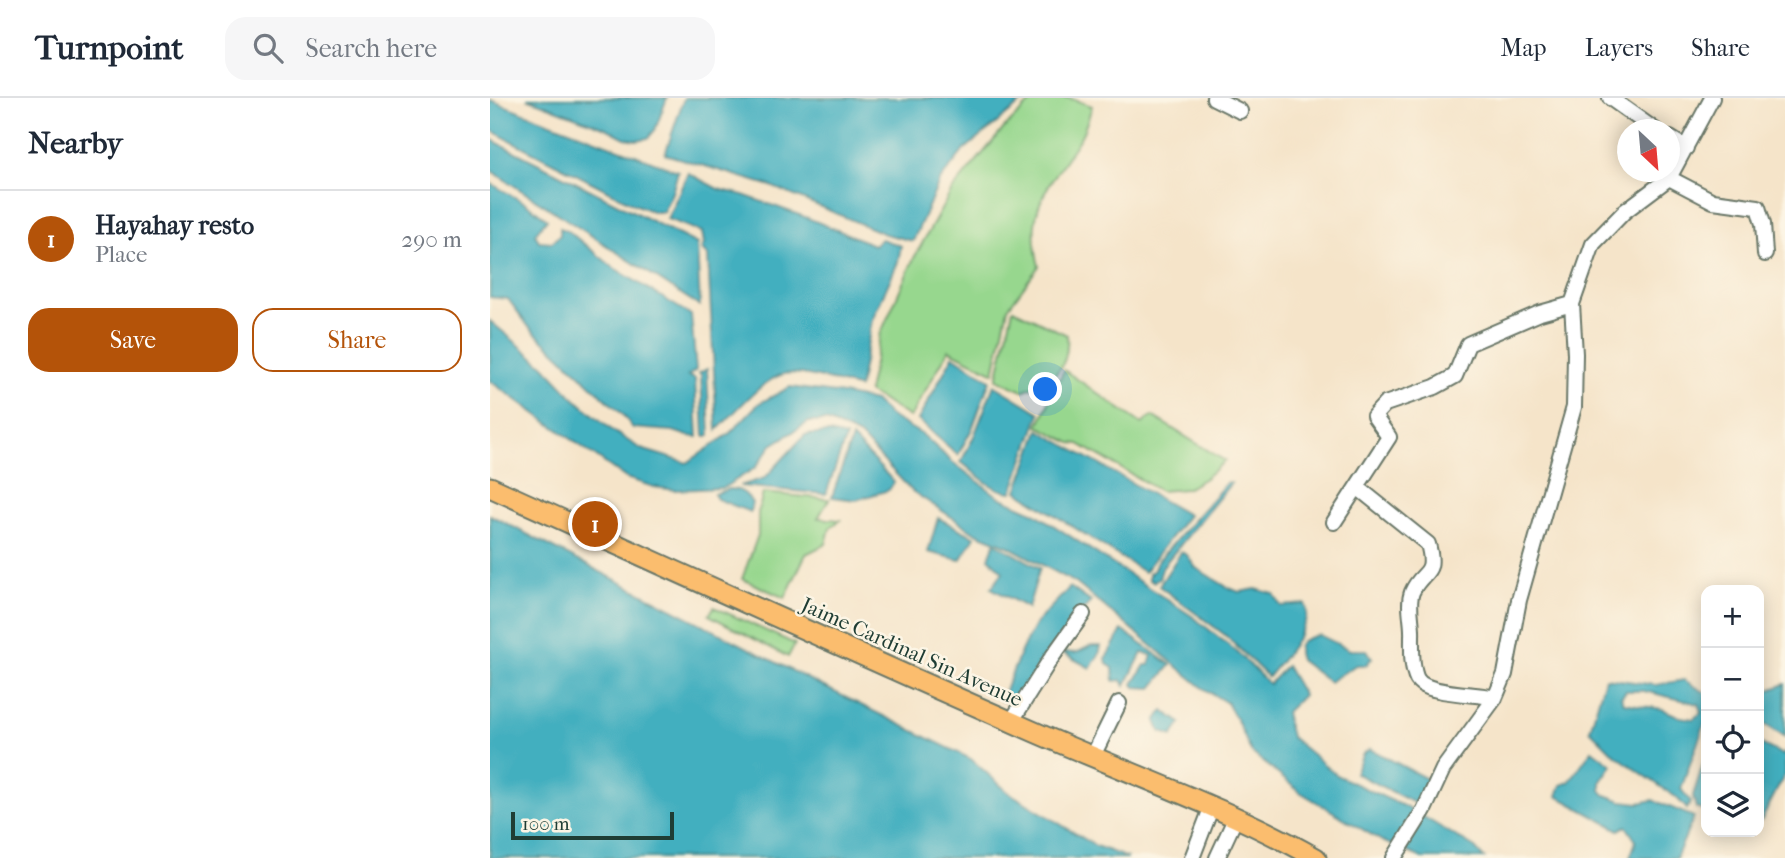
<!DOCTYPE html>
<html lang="en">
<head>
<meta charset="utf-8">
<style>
	body { margin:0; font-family:"IM FELL French Canon",serif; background:#f6f6f7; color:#1f2937 }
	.controls { position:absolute; right:21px; bottom:21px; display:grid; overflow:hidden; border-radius:14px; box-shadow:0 4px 18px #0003 }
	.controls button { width:63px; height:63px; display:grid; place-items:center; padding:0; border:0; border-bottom:2px solid #e0e1e3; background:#fff; color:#1f2937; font:35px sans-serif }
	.compass { position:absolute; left:1127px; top:21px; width:63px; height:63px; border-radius:50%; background:#fff; box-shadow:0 4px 18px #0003; rotate:154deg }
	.scale { position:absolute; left:21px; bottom:18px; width:163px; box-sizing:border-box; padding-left:7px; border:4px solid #1f3d34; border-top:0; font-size:19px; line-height:24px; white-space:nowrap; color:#1f3d34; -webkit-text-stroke:5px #fcf5e5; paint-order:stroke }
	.you { position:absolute; left:556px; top:292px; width:24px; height:24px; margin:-18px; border:5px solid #fff; border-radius:50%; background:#1a73e8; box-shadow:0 0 0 10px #1a73e833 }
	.badge { display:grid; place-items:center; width:46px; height:46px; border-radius:50%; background:#b45309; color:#fff; font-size:23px; font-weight:700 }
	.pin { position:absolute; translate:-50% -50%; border:4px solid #fff; box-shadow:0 2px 7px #0006 }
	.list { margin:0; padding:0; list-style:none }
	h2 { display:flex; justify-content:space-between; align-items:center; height:91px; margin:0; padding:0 28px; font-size:30px }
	h2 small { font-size:23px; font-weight:400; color:#747a83 }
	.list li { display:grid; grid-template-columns:46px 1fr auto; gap:21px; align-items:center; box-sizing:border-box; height:98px; padding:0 28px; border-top:2px solid #e0e1e3 }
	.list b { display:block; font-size:26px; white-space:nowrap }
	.list p { margin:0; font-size:23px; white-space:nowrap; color:#747a83 }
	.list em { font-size:23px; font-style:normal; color:#747a83 }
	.actions { display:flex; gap:14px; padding:21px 28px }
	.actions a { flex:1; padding:16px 0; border:2px solid #b45309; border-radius:21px; text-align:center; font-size:24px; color:#b45309 }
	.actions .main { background:#b45309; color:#fff }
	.icon { flex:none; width:38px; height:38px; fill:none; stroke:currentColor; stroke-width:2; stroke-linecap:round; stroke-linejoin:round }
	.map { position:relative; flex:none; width:1295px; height:760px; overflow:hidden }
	header { display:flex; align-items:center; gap:42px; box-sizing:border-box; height:98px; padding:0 35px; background:#fff; border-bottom:2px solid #e0e1e3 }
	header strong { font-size:33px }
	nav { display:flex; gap:38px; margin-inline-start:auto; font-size:24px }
	.search { width:490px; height:63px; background:#f6f6f7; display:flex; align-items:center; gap:18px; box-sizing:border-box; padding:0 24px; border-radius:21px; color:#747a83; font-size:26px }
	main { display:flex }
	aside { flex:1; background:#fff }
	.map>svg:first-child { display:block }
	.green { fill:#97d78e; stroke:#5b8a61; stroke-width:2 }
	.water { fill:#42afbf; stroke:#30767a; stroke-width:2; fill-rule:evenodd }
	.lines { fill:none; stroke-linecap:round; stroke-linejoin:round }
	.minor-casing { stroke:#6a7768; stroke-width:18 }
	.major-casing { stroke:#6a7768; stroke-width:23 }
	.minor { stroke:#fff; stroke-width:14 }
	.major { stroke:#fbbd6e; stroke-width:19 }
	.labels { text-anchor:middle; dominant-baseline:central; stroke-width:5; stroke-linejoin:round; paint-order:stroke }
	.street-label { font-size:21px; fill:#1f3d34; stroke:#fcf5e5 }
</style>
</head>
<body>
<header>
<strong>Turnpoint</strong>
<div class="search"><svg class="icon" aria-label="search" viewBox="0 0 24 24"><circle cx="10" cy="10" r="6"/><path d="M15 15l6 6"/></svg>Search here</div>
<nav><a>Map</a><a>Layers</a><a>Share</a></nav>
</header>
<main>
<aside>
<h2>Nearby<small></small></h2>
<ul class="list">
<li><span class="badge">1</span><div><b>Hayahay resto</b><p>Place</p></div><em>290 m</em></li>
</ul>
<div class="actions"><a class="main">Save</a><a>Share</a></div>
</aside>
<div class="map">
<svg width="1295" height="760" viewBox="0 0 1295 760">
	<rect width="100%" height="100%" fill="#fcf5e5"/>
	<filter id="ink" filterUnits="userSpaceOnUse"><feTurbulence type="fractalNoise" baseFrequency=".0143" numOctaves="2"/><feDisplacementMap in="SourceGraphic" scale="14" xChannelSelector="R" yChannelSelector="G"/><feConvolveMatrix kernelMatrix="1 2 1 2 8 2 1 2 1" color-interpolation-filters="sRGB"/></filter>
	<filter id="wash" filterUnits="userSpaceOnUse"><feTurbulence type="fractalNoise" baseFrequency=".00686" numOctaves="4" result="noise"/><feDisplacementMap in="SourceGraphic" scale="28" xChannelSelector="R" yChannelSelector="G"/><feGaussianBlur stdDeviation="1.57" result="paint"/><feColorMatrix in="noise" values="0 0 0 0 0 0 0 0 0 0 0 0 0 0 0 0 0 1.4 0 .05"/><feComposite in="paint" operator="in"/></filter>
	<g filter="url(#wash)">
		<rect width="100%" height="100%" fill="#f5e4c9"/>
		<path class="green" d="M545,0h34l23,8c-3,10 -6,21 -11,30 -29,48 -58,69 -42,130l-31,42 -14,65 -45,-23 -39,67 -42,-25 12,-57 34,-77 38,-68 53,-63z
			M523,211l54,26c3,36 -14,44 -45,56l-25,-12z
			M574,272l78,54 10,-8 73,45 -20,17 -19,11 -26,2 -81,-47 -8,-1 -33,-17z
			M273,395l66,6 -11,19 22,2 -10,8 -4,16 -20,10 -21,44 -43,-19 16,-44v-22z
			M224,509l81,37 -7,13 -79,-42z"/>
		<path class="water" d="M37,0h140l-12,32 -7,8 -12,2 -11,-2 -19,-10z
			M194,0h343l-63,52 -25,32 -26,59 -28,-7 -114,-48 -106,-32z
			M0,2l188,71 -6,22 -9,19h-9l-20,-8 -144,-74z
			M0,41l207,105 3,62 -210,-136z
			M198,75l30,16 25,6 62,22 69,28 7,-6 20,7 -3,16 -26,58 -13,68c-18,-5 -59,-18 -75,-14 -22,5 -50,40 -67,56l-9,-174 -7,-7 3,-5 -2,-12 -35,-13z
			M0,85l37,21 20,15 -12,15 4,7 13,1 8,-7v-7l8,3 46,37 77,47 5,55 -8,6 7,3 3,58 -10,-1 -15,-5 -40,-3 -11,-14 -93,-87 -21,-28 -18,-2z
			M0,223l54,45 30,32 39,33 28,18 46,14 42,-29 29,-30 32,-17 53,7 31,7 16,15 33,19 28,26 48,36 34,15 159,104 44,35 33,33 17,-18 17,29 -18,18 6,24 47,39 74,34 63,38 9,10h-62l-40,-17 -82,-49 -49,-40 -13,-30 -11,-19 -24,-15 -127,-105 -68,-37 -32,-13 -64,-42 -52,-55 -19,-9 -15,-6 -17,1 -37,23 -17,23 -32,20 -48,2 -21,-3 -28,-9 -136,-97z
			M463,258l37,24 -18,49 -14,26 -40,-35z
			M217,271l3,67h-6l-3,-60 -2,-3z
			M504,287l46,28 -28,79c-21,-1 -35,-18 -51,-30l13,-26z
			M549,332l149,85 -44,57 -127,-81z
			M339,335l17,4 -20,57 -86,-8 25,-8 40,-43z
			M362,340l42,44 -5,8 -33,10 -24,-3z
			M737,384l4,1 -68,83 -4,12 -6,4 -4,-2v-6l5,-4 2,-7z
			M239,391c12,0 17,4 23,14l-2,9 -33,-13 -3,-5z
			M0,417l320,165 161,79 37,33 88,54 32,12h-638z
			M448,420l37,19 -15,23 -32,-8z
			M505,445l45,25 -12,40 -37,-20 12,-16 -14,-14z
			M691,454l6,3 9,13 31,19 12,5 17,-3 18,5 7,12 24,-2c10,19 -25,58 -37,73l-43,-42 -66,-49z
			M580,489l21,15 -21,21 -48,84 -21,-7 21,-51 14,-26z
			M632,532l49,35 -19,23 -17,-1 -2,-3 12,-19h4l3,-10 -10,-2 -17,33 -3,-6 -8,1 -1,-13 -6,-4 -1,-6z
			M829,537l31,15h17l5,8 -6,7h-10l-27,17 -29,-22c-7,-18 5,-22 19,-25z
			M600,548h11l-2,9 -9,13 -29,-16 15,1z
			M1115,580l51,7 28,-5 22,13v27l-25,69 10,13 -4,7 -10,-11 -63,-44 -24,-24zM1136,593h18l55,13 2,9 -8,6 -13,-2 -18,-8 -38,-6 -3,-6z
			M1295,586v53l-26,-16v-27z
			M673,613l18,12 -9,13 -12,-5 -4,-10z
			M1269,645l24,12 2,-2v21l-24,47h-2z
			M880,651l59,31 -11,25 -63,-32 8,-19z
			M1102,652l20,15 -11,16v9l4,5 17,6 17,2 14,-3 41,17 -18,41h-46l6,-17 -10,-15 -7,4 -62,-34 4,-11 8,-3z
			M1216,657v56l-10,-3 -3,-12z"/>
	</g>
	<g filter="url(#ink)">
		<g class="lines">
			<g class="minor-casing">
				<path id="minor" d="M724,0l26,13
					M1120,0l45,32
					M1180,40l16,10
					M1179,80l44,23 45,6 5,17 2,30
					M867,389l71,57c9,33 -6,25 -16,48 -5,13 1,30 0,44 0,13 -1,31 5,43 9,16 60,14 78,19
					M844,424l55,-85 -15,-21 11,-12 50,-17 20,-11 13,-32 72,-31 32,-9
					M521,624l39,-62 33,-46
					M602,660l27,-55
					M702,760l20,-52
					M727,760l19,-41
					M904,760l30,-48 19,-41 52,-71 10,-24 14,-74 55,-193 1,-53 -3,-50 21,-60 32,-33 44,-33 43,-80"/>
			</g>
			<g class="major-casing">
				<path id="major" d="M0,389c177,80 353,161 531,239 98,44 201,79 295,132"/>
			</g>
			<use href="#minor" class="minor"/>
			<use href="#major" class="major"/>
		</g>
	</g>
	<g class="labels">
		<g class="street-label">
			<text transform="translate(422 554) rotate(24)">Jaime Cardinal Sin Avenue</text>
		</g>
	</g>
</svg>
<div class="controls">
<button>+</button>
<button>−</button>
<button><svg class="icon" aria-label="locate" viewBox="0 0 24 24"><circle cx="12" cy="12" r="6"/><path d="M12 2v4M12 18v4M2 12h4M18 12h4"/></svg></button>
<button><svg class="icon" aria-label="layers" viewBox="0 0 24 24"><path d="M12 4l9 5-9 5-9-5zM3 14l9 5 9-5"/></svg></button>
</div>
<svg class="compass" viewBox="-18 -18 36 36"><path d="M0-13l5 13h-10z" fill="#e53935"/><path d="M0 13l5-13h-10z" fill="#747a83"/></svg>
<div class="scale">100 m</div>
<div class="you"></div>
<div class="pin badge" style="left:105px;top:426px">1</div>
</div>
</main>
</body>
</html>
